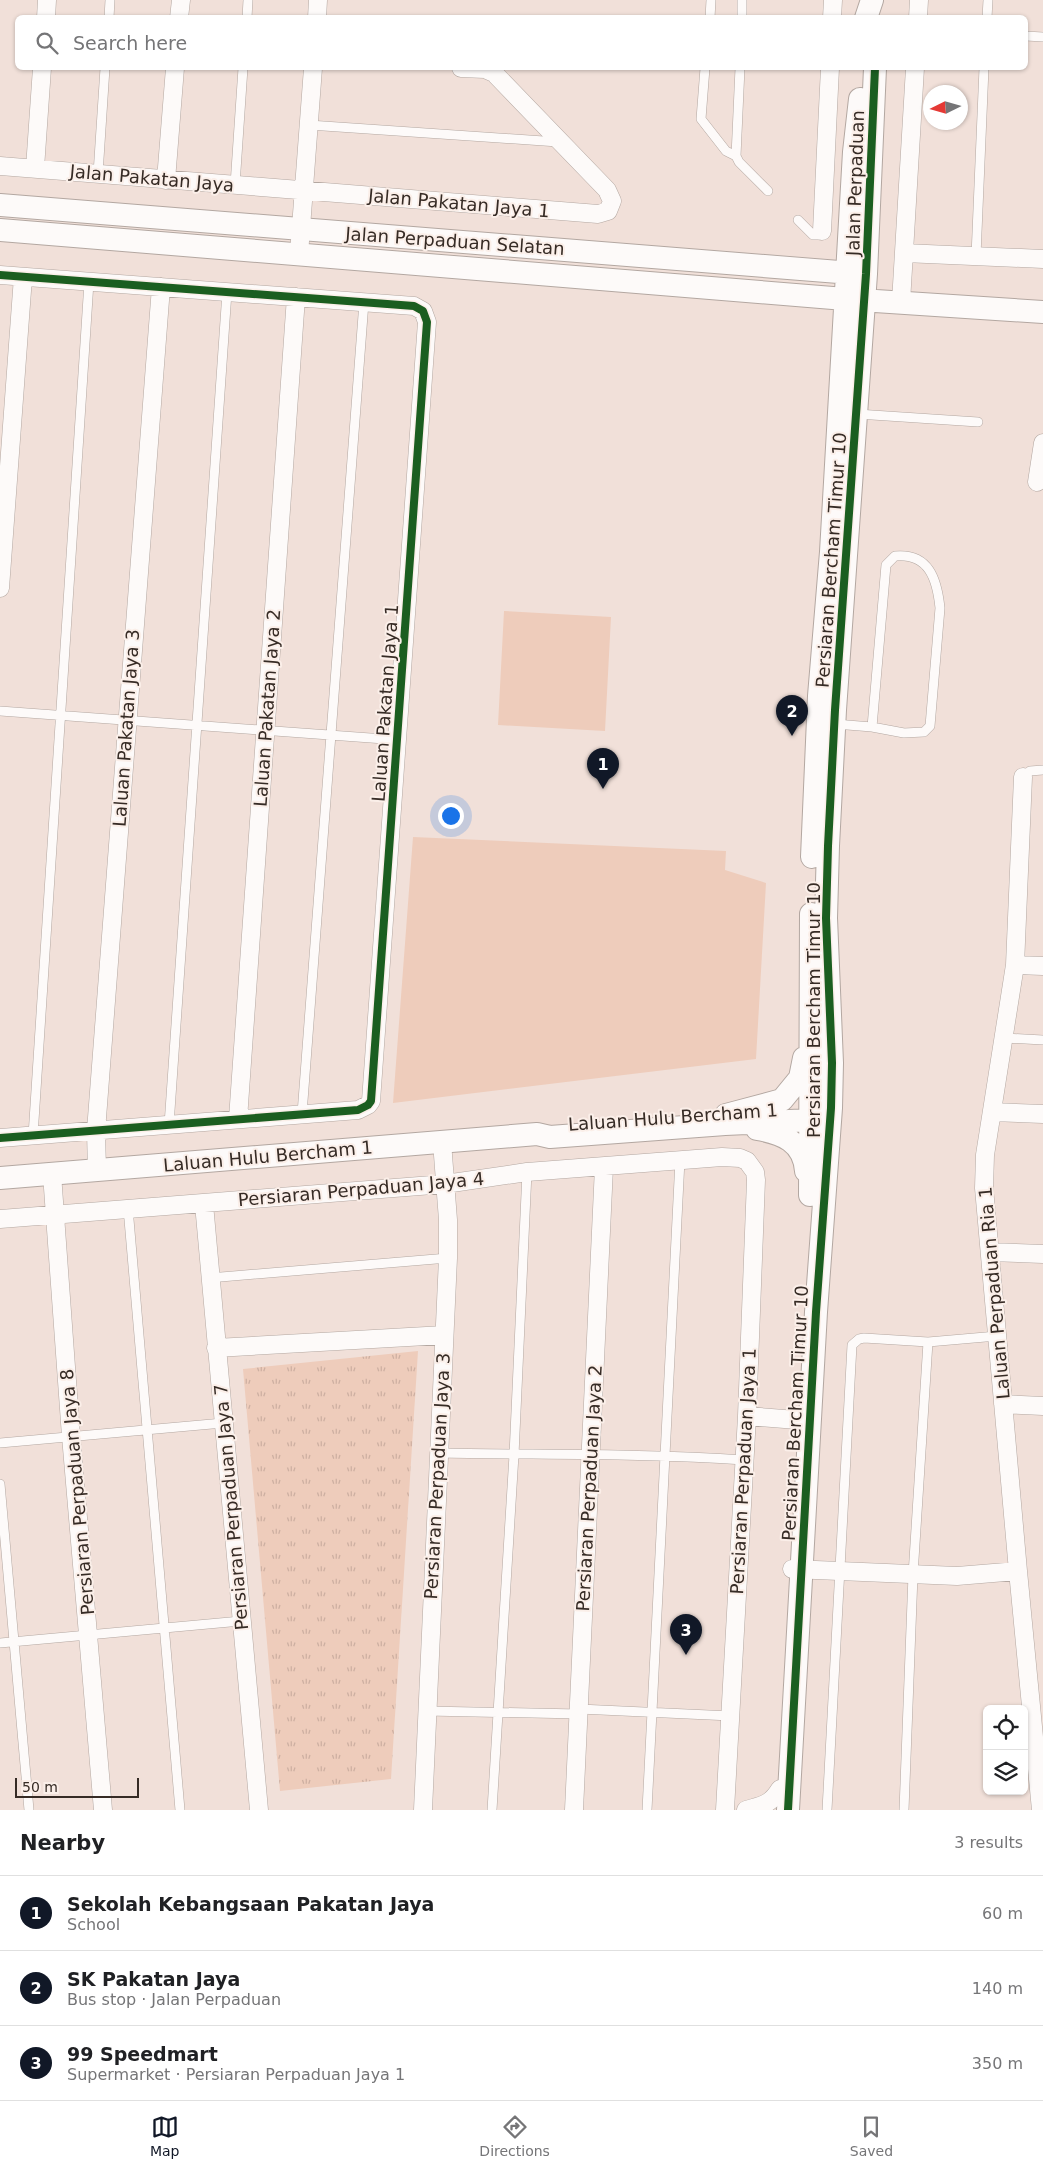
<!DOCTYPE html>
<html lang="en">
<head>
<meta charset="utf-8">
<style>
	body { margin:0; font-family:"DejaVu Sans",sans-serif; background:#f2f2f2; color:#202124 }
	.controls { position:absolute; right:15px; bottom:15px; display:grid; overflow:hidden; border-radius:8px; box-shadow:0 1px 4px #0004 }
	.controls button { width:45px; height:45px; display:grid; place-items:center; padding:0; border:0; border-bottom:1px solid #e0e0e0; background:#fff; color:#202124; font:25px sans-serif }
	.compass { position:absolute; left:923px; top:85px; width:45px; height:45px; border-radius:50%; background:#fff; box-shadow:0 1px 4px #0004; rotate:265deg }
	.scale { position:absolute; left:15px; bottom:12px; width:124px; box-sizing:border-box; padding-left:5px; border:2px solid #362b25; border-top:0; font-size:14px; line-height:18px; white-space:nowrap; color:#362b25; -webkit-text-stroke:4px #fbefe9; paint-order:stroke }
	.you { position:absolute; left:450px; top:815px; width:18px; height:18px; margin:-12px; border:4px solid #fff; border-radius:50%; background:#1a73e8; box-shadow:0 0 0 8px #1a73e833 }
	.badge { display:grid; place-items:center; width:32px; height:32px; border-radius:50%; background:#111827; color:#fff; font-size:16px; font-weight:700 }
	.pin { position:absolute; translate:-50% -41px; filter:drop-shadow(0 1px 2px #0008) }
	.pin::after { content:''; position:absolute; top:26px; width:18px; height:15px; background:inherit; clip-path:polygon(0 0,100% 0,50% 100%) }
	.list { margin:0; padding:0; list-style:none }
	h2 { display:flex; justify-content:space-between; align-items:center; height:65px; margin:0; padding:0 20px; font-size:21px }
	h2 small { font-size:16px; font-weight:400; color:#757577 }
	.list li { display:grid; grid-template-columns:32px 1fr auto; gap:15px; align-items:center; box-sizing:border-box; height:75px; padding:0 20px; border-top:1px solid #e0e0e0 }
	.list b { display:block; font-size:19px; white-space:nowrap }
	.list p { margin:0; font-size:16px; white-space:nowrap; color:#757577 }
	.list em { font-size:16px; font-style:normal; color:#757577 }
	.icon { flex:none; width:28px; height:28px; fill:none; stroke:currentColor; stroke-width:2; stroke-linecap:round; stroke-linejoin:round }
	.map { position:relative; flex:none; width:1043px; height:1810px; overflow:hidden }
	.search { position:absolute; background:#fff; box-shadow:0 1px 4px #0004; left:15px; right:15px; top:15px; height:55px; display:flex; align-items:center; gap:12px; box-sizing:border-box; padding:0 18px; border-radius:8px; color:#757577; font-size:19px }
	.sheet { height:290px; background:#fff }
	nav { display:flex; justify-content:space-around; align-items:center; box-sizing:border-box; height:70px; border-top:1px solid #e0e0e0; background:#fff; font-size:14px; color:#757577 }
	nav a { display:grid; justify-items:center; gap:2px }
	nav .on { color:#111827 }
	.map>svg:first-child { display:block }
	.park { fill:url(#park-tufts) }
	.pitch { fill:#ecb }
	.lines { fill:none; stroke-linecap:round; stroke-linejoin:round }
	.service-casing { stroke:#b3a7a1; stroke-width:10 }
	.minor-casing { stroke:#b3a7a1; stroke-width:19 }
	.tertiary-casing { stroke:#b3a7a1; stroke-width:24 }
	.service { stroke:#fdfaf9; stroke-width:9 }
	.minor { stroke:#fdfaf9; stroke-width:18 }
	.tertiary { stroke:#fdfaf9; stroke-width:22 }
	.cycleway-casing { stroke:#fbefe9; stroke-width:11 }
	.cycleway { stroke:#1b5e20; stroke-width:8 }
	.labels { text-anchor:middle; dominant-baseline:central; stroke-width:4; stroke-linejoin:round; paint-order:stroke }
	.street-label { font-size:18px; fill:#362b25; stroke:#fbefe9 }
</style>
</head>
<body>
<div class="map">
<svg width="1043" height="1810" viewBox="0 0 1043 1810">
	<defs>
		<pattern id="park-tufts" width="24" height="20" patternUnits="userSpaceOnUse" patternTransform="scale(1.25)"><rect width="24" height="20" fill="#ecb"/><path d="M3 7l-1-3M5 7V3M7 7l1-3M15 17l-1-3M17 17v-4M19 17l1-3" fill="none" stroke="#cdafa1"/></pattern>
	</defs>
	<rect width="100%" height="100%" fill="#f1e0d9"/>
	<path class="park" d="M418,1351l-27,428 -111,12 -37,-422z"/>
	<path class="pitch" d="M504,611l107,6 -6,114 -107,-6z
		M413,837l313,14 -1,19 41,13 -10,176 -363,44z"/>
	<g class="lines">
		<g class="service-casing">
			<path id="service" d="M109,18l1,-18
				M247,18l1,-18
				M710,18l1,-18
				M742,18v-18
				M987,18l1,-18
				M1026,36l17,1
				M705,68l-4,51 25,32 10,5
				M740,68l-4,88 3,6 29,29
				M309,125l249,17
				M98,174l7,-106
				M235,185l8,-117
				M798,220l15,15h6l3,-4
				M976,256l8,-188
				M857,414l121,8
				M0,711l398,29
				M835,724l37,3 32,6 20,-1 6,-6 10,-118c-3,-29 -11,-55 -45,-52l-9,9 -14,162
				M1023,777l7,-6 13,-1
				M1004,1038l39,2
				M302,1114l62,-812
				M169,1125l58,-833
				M33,1136l56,-854
				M128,1208l52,602
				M209,1278l239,-20
				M0,1443l223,-20
				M438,1453c102,2 204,0 306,7
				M0,1484l29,326
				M0,1643l241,-22
				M579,1709l152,7
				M427,1711l152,3
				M492,1810l22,-355 13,-283
				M647,1810l33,-650
				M827,1810l25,-465 7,-6 5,-1 64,4 69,-6
				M904,1810l9,-235 15,-233"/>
		</g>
		<g class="minor-casing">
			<path id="minor" d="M46,18l1,-18
				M179,18l2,-18
				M317,18l1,-18
				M832,18l1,-18
				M918,18l1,-18
				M0,166l598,48 10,-3 4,-10 -5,-11 -113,-117 -9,-4 -24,-1
				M35,168l7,-100
				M166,180l9,-112
				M822,231l8,-163
				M904,253l139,6
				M299,254l14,-186
				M0,275l414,31 9,5 4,11 -56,779 -3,4 -10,5 -358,28
				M901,302l14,-234
				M1037,482l6,-39
				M0,588l23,-311
				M1023,777l-8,188 -30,190 -1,33 34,383 23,239
				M1015,965l28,1
				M992,1112l51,2
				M238,1119l58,-822
				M97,1171l-1,-40 65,-844
				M52,1174l19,262 32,374
				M204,1204l55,606
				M0,1219l445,-35 82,-12 195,-15 18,1 7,3 8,11 1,8 -9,236 -22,394
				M990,1252l53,2
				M216,1348l228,-13
				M1003,1404l40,2
				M747,1416l63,5
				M792,1569l165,7 61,-5
				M423,1810l25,-552v-38l-6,-78
				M574,1810l30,-643
				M746,1810c17,-5 24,-5 34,-21"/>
		</g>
		<g class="tertiary-casing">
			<path id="tertiary" d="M866,18l6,-18
				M0,205l864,69
				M0,230l845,69 198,13
				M812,857l7,-161 12,-144 23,-400 6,-53
				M726,1115l56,-15 18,-22 4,-20
				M757,1129c25,4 47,13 49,42
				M0,1178l537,-44 13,3 175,-13 86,-4
				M810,1195l1,-281
				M788,1810l28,-498 15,-204 1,-45 -6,-145 2,-72 7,-136 31,-436 9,-206"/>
		</g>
		<use href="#service" class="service"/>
		<use href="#minor" class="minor"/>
		<use href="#tertiary" class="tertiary"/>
		<g class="cycleway-casing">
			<path id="cycleway" d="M0,275l414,31 9,5 4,11 -56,779 -3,4 -10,5 -358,28
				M788,1810l28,-498 15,-204 1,-45 -6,-145 2,-72 7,-136 31,-436 9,-206"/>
		</g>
		<use href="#cycleway" class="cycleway"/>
	</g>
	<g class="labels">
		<g class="street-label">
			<text transform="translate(152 178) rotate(5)">Jalan Pakatan Jaya</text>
			<text transform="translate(855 183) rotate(-88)">Jalan Perpaduan</text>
			<text transform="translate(459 203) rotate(5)">Jalan Pakatan Jaya 1</text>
			<text transform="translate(455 241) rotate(4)">Jalan Perpaduan Selatan</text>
			<text transform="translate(831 560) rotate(-86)">Persiaran Bercham Timur 10</text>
			<text transform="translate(385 703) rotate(-86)">Laluan Pakatan Jaya 1</text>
			<text transform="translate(267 708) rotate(-86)">Laluan Pakatan Jaya 2</text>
			<text transform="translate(126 728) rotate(-86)">Laluan Pakatan Jaya 3</text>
			<text transform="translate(813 1010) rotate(-90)">Persiaran Bercham Timur 10</text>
			<text transform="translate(673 1117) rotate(-4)">Laluan Hulu Bercham 1</text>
			<text transform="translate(268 1156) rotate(-5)">Laluan Hulu Bercham 1</text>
			<text transform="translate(361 1189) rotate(-5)">Persiaran Perpaduan Jaya 4</text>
			<text transform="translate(994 1293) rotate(-95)">Laluan Perpaduan Ria 1</text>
			<text transform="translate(795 1413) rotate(-87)">Persiaran Bercham Timur 10</text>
			<text transform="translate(743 1471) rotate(-87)">Persiaran Perpaduan Jaya 1</text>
			<text transform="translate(437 1476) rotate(-87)">Persiaran Perpaduan Jaya 3</text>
			<text transform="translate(589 1488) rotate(-87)">Persiaran Perpaduan Jaya 2</text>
			<text transform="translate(77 1492) rotate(-95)">Persiaran Perpaduan Jaya 8</text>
			<text transform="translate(231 1507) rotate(-95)">Persiaran Perpaduan Jaya 7</text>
		</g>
	</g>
</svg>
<div class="controls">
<button><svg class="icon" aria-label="locate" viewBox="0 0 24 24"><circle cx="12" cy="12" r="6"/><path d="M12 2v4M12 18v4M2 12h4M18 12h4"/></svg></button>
<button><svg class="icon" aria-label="layers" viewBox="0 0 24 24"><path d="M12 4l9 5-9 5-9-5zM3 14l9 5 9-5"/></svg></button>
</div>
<svg class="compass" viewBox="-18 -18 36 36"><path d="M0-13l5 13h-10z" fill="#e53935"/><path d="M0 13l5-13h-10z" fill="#757577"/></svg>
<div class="scale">50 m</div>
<div class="you"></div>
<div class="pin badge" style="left:603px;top:789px">1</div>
<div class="pin badge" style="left:792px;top:736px">2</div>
<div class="pin badge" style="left:686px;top:1655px">3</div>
<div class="search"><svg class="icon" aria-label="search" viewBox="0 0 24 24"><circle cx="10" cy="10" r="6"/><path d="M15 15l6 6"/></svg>Search here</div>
</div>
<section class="sheet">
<h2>Nearby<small>3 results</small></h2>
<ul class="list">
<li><span class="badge">1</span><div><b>Sekolah Kebangsaan Pakatan Jaya</b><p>School</p></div><em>60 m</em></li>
<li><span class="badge">2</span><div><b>SK Pakatan Jaya</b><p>Bus stop · Jalan Perpaduan</p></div><em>140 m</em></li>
<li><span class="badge">3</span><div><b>99 Speedmart</b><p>Supermarket · Persiaran Perpaduan Jaya 1</p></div><em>350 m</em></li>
</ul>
</section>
<nav>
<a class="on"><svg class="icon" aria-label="map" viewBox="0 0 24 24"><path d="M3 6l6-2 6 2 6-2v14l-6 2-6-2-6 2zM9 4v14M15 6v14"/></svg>Map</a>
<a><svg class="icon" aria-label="directions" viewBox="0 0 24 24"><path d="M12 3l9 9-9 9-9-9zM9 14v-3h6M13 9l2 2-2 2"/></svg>Directions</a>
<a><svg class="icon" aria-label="saved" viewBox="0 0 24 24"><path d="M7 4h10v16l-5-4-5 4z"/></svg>Saved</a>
</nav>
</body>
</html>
